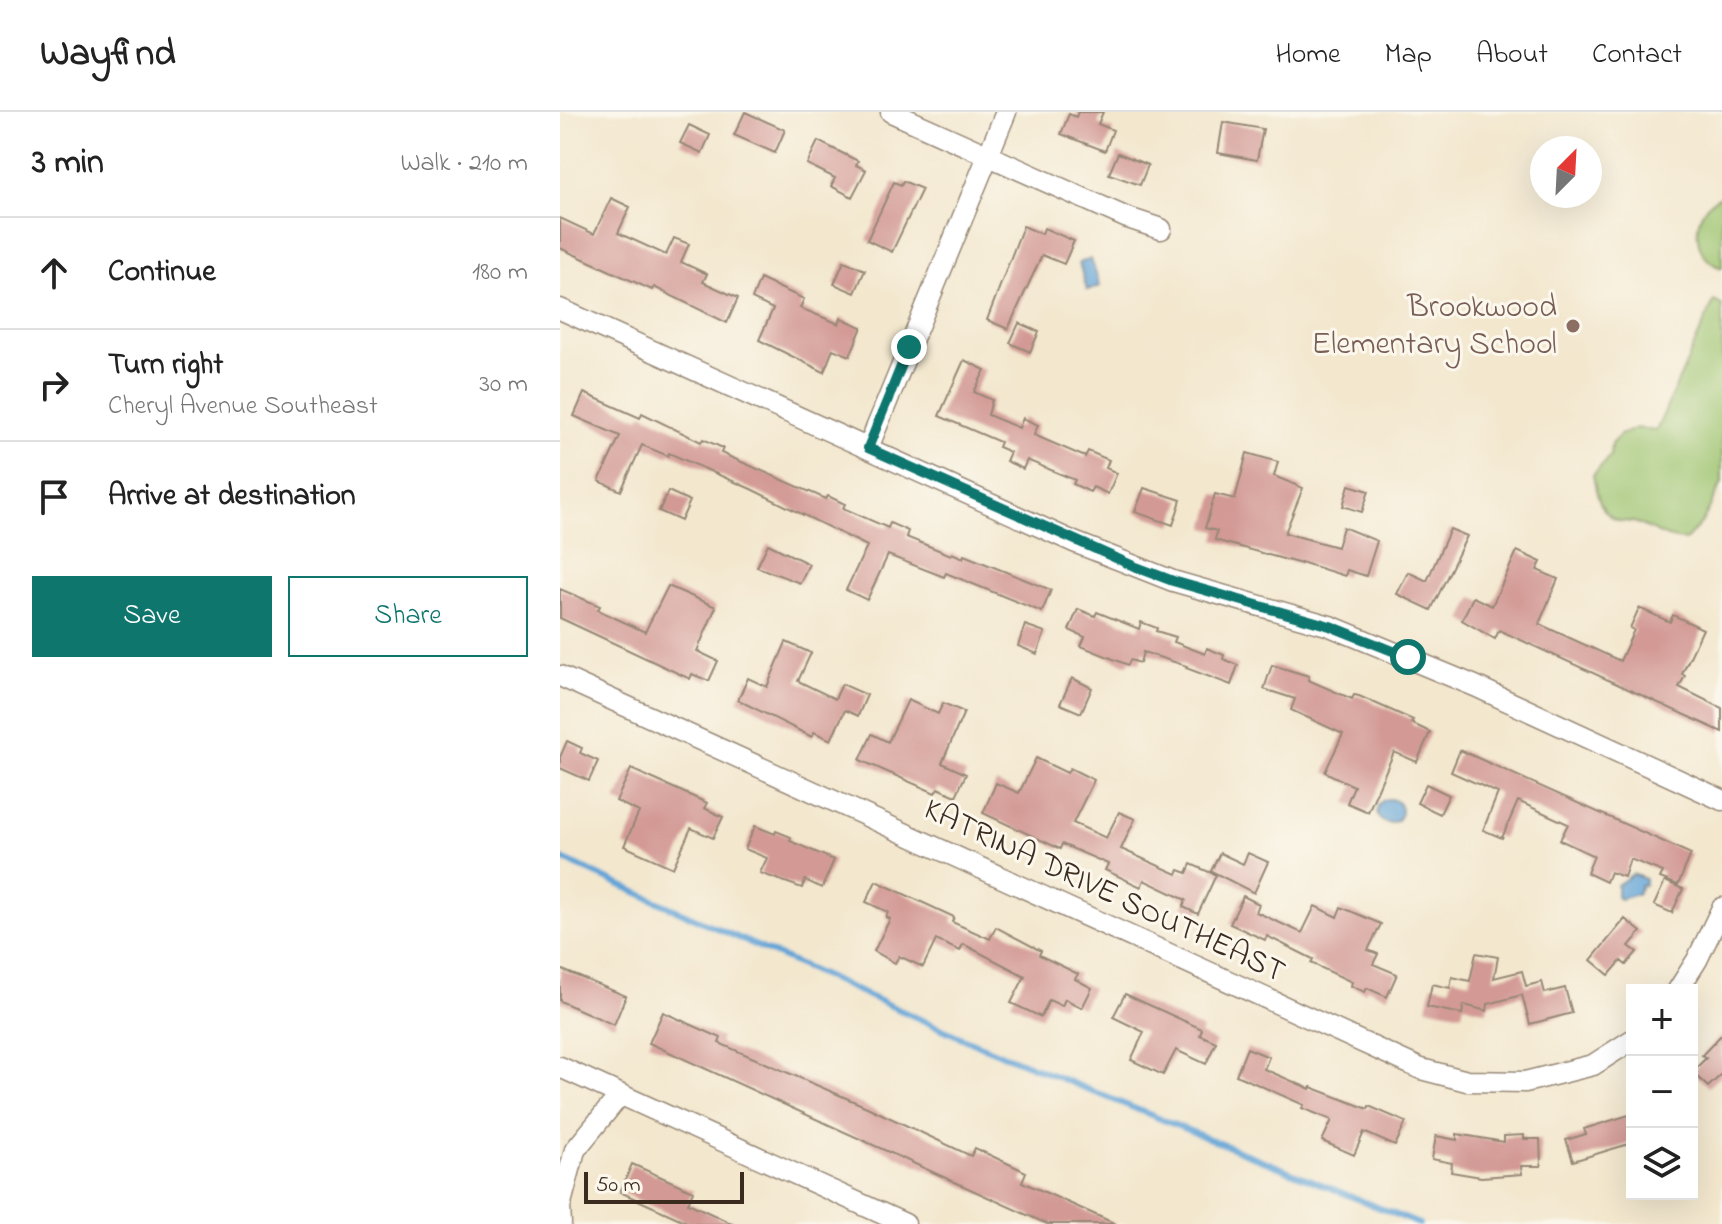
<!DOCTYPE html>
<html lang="en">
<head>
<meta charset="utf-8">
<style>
	body { margin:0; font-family:"Indie Flower",sans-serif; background:#f2f2f2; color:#222 }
	.controls { position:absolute; right:24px; bottom:24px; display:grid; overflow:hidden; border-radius:0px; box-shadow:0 8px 32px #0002 }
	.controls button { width:72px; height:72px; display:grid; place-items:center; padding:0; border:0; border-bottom:2px solid #e0e0e0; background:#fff; color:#222; font:40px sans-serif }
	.compass { position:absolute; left:970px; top:24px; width:72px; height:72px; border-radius:50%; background:#fff; box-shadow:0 8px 32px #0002; rotate:24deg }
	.scale { position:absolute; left:24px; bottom:20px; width:160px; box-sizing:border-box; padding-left:8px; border:4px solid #3b2a1e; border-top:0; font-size:22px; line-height:28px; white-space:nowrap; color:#3b2a1e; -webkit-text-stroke:6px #fbf7ec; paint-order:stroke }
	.stop { position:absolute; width:24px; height:24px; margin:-18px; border:6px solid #0f766e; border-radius:50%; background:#fff }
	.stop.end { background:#0f766e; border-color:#fff; box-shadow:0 2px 8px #0008 }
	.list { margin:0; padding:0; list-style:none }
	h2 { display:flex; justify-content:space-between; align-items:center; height:104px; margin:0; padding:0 32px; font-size:34px }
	h2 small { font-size:26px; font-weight:400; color:#767676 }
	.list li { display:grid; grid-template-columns:52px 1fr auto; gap:24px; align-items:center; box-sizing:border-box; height:112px; padding:0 32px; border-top:2px solid #e0e0e0 }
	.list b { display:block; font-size:30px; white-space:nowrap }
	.list p { margin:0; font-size:26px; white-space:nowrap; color:#767676 }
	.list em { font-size:26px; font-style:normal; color:#767676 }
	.actions { display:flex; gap:16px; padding:24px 32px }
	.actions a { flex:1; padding:18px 0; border:2px solid #0f766e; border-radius:0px; text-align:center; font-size:28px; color:#0f766e }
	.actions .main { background:#0f766e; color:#fff }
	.icon { flex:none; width:44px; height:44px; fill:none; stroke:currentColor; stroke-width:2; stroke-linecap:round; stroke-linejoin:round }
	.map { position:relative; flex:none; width:1162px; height:1112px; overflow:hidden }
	header { display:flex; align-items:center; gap:48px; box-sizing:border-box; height:112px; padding:0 40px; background:#fff; border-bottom:2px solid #e0e0e0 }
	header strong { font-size:38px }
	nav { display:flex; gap:44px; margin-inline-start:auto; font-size:28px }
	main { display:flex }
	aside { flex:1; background:#fff }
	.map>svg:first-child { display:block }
	.green { fill:#9cc36e; stroke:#6c7646; stroke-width:2 }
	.water { fill:#63a4d6; stroke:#4f677a; stroke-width:2 }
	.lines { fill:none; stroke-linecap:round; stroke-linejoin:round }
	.stream { stroke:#63a4d6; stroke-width:6 }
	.building { fill:#d39a95 }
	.street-casing { stroke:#978876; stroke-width:23 }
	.street { stroke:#fff; stroke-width:20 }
	.route { stroke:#0f766e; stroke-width:10 }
	.education-dot { fill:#8d6e63; stroke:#fbf7ec; stroke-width:3 }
	.labels { text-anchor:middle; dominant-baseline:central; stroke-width:6; stroke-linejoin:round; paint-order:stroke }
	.education-label { font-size:32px; fill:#785e54; stroke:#fbf7ec; text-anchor:end }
	.street-label { font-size:32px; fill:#3b2a1e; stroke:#fbf7ec }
</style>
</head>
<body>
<header>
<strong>Wayfind</strong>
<nav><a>Home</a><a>Map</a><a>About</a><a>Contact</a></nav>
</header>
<main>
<aside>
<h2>3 min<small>Walk · 210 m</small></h2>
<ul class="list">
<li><svg class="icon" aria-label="ahead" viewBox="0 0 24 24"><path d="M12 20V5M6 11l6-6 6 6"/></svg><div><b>Continue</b></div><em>180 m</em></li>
<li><svg class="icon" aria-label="right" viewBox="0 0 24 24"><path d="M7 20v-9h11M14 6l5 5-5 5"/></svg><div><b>Turn right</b><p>Cheryl Avenue Southeast</p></div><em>30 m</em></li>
<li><svg class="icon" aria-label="arrive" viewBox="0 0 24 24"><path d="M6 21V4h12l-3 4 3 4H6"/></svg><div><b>Arrive at destination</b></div></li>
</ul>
<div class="actions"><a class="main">Save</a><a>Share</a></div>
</aside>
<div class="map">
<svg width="1162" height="1112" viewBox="0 0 1162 1112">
	<rect width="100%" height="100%" fill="#fbf7ec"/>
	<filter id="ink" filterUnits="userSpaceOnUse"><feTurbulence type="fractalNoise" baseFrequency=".0125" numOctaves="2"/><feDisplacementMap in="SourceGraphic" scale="16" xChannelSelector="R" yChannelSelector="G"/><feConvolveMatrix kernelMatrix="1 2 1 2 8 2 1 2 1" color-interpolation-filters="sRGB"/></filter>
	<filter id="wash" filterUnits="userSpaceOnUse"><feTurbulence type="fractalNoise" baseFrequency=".006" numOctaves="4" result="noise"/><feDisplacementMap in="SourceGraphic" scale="32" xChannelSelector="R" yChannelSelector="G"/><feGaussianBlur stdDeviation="1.8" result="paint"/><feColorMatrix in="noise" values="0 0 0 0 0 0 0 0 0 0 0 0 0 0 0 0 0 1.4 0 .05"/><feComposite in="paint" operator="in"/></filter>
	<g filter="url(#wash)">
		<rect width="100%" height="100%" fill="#f3e7ce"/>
		<path class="green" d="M1162,84v72c-33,-10 -32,-62 0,-72z
			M1154,189l8,4v178l-19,38 -17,19c-20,0 -30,-9 -47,-16 -6,-3 -12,-2 -19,-3 -20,-5 -24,-28 -27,-46l17,-19 1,-12 9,-9 16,-7 20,3z"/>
		<path class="water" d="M531,147l9,27 -13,4 -8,-27z
			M817 699a12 12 0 1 1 24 0a12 12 0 1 1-24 0Z
			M1073,762l12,5v6h-4l-4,9 -17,5 -3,-2v-12z"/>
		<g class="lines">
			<path class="stream" d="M0,746l409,183 450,183"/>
		</g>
		<g id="blocks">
			<path class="building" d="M185,0l40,18 -10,23 -41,-18z
				M518,0h25l-5,12 15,6 -8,21 -44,-17 8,-20 7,3z
				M663,10l40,7 -6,31 -39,-7z
				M129,13l21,10 -8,18 -22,-10z
				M258,29l40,20 -2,4 10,5 -14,27 -21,-11 4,-8 -28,-14z
				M558,41l30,12 -8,20 -31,-11z
				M343,69l19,8 -30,63 -25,-12 27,-58 7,3z
				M51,86l19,9 -12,26 48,22 8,-17 15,6 -8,18 26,12 -4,8 35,16 -11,25 -73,-36 -2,3 -92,-42v-30l34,16z
				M463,114l19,8 2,-6 30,13 -10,23 -22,-9 -34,74 -21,-9z
				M284,149l21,9 -10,23 -21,-9z
				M200,167l44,20 -4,9 39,16 2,-6 21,9 -12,29 -17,-7 -9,23 -65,-32 14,-31 -21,-10z
				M459,211l20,9 -9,20 -20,-9z
				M404,248l21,10 -11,22 18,8 -4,15 31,13 4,-10 15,7 -4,10 51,22 3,-6 21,9 -3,8 11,5 -9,21 -15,-7 -3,5 -17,-8 2,-4 -48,-20 -4,9 -17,-8 4,-9 -12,-5 2,-5 -61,-26z
				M24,281l56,25 2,-5 59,29 2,-3 20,9 -2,5 105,46 2,-3 17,8 -2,4 45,20 2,-5 18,8 -2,6 45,18 1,-2 11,5 1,-3 87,35 -9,22 -96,-39 -2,4 -56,-22 -21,45 -21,-10 21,-44 -116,-57 -82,-36 -1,3 -26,-11 -21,46 -22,-10 21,-45 -46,-20z
				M687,341l31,9 -4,14 29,12 -18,45 52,14 6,-20 34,14 -11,35 -19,-6 -2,6 -44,-14v2l-86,-24 2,-9 -12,-3 10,-34 20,5z
				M789,373l20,6 -7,21 -19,-6z
				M584,376l37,12 -8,25 -38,-13z
				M108,379l22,10 -9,20 -22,-10z
				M890,417l17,7 -36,74 -34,-16 11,-22 19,9z
				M208,432l41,20 -9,19 -43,-16z
				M957,439l24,11 -4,8 21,9 -19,45 81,37 14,-31 -4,-2 9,-20 31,14 3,-7 30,14 -21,45 3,2 -6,11 43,21v24l-223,-102 -4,9 -33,-19 11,-23 19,9z
				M108,474l48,21 -19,44 21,10 -9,20 -17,-7 -2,5 -130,-61v-29l40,17 -2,4 47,22z
				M518,497l17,7 2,-4 42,17 2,-7 16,6 -1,3 20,6 -2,5 31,12 2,-6 17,7 -1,4 15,6 -7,20 -45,-17 1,-2 -44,-14 -3,11 -10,-3 -2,5 -47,-19 4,-9 -16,-7z
				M465,513l20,7 -8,22 -19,-8z
				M226,530l25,11 -13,28 37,18 7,-15 25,11 -9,21 -13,-6 -14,30 -17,-8 -2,5 -74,-37 10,-22 19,9z
				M712,553l37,11 -1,4 44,19 2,-4 5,1 54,24 -2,3 19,9 -13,30 -23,-10 -26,60 -21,-9 7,-17 -29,-14 18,-38 -52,-24 4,-11 -31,-10z
				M512,566l20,10 -11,25 -21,-9z
				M348,588l30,14 5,-11 21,9 -22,51 24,11 -10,22 -18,-8 -3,5 -75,-33 12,-26 16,8z
				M7,629l15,7 -2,5 18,8 -9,20 -29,-13v-11z
				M900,638l231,104 -13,31 -18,-7 3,-6 -33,-13 -6,18 -14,-5 -4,10 -19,-9 7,-17 -34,-16 8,-16 -50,-23 -16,37 -19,-8 15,-37 -47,-21z
				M476,646l31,15 3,-5 24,12 -21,43 33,15 13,-26 16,7 -14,30 56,25 2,-4 8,3 4,-9 25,11 -18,39 -15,-7 3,-7 -42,-20 -3,7 -36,-17 3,-6 -46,-20 -2,5 -77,-36 13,-30 23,10z
				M71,657l76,34 -3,5 19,9 -10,21 -22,-10 -18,40 -49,-22 15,-34 -23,-11z
				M866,672l23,11 -9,19 -23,-11z
				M195,714l20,8 1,-3 15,6 -1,4 44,19 -12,28 -17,-8 -3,8 -42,-15 7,-15 -22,-9z
				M660,741l23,11 5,-11 20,9 -14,31 -43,-22z
				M316,769l78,36 -2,5 38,17 6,-12 45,24 -2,4 39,19 -3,5 17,9 -10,20 -17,-9 -3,7 -13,-6 -8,17 -30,-14 14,-27 -62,-32 -3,7 -24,-11 -13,27 -24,-11 -4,7 -21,-12 16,-32 -4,-2 2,-5 -22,-10z
				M1105,769l18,8 -11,24 -18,-8z
				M683,784l16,8 -3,8 46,21 13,-27 22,11 4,-10 40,17 -13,26 10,4 -5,10 24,10 -10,23 -20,-9 -2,4 -14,-6 1,-4 -41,-19 2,-4 -46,-23 -2,4 -35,-16z
				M1065,807l16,13 -12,14 8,6 -11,13 -5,-4 -12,14 -18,-15z
				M916,841l22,4 -4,21 28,-7 4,15 16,-4 3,11 20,-5 7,25 -42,11 -8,-29 -34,9 -1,7 -23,-6 -2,9 -35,-7 5,-23 18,4 2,-11 18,4z
				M0,857l66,27 -12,29 -54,-24z
				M565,882l77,35 -2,6 16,7 -10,22 -30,-14 -13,25 -32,-15 13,-28 -31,-15z
				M103,900l58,26 -2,5 148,64 104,49 4,-8 51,24 -4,10 94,42h-69l-398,-181z
				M1162,922v40l-14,13 -16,-15 14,-14 -4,-3z
				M687,936l22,9 -5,12 46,20 1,-2 57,22 1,-3 37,16 -11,24 -31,-14 -10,23 -32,-14 10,-21 -30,-12 2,-3 -68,-30z
				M1072,1002v29l-59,18 -7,-21 20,-6 -2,-5z
				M897,1022l47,8v-6l20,-1v4h16l1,27h-20l1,8 -41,3 -30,-5 1,-9 -20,-4 4,-23 21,4z
				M72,1052l61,27 -5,12 45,21h-42l-71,-32z"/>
		</g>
	</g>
	<g filter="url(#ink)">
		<use href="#blocks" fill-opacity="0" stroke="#978876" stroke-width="2"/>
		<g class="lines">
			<g class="street-casing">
				<path id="street" d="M331,0l234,105 36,12
					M0,197l514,233 99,39 157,45 145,60 247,114
					M308,336l138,-336
					M0,564l861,393 46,12 58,1 68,-17 39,-25
					M1118,878l19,-30 25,-52
					M0,955l345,157
					M1,1112l-1,-17 15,-57 45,-55"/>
			</g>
			<use href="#street" class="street"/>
		</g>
	</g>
	<g class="lines" filter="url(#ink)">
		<path class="route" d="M349,235l-41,101 268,119 37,14 157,45 78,31"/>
	</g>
	<circle class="education-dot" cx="1013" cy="214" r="8"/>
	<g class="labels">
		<g class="education-label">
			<text x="997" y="196">Brookwood<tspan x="997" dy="37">Elementary School</tspan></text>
		</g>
		<g class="street-label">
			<text transform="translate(544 780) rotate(25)">KATRINA DRIVE SOUTHEAST</text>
		</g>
	</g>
</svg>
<div class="controls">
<button>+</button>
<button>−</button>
<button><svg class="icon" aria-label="layers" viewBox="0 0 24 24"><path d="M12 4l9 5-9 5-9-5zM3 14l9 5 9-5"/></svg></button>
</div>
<svg class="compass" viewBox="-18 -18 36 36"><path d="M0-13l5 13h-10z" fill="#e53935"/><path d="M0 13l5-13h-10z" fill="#767676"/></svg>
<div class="scale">50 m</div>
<div class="stop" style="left:848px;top:545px"></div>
<div class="stop end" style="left:349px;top:235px"></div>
</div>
</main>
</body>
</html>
